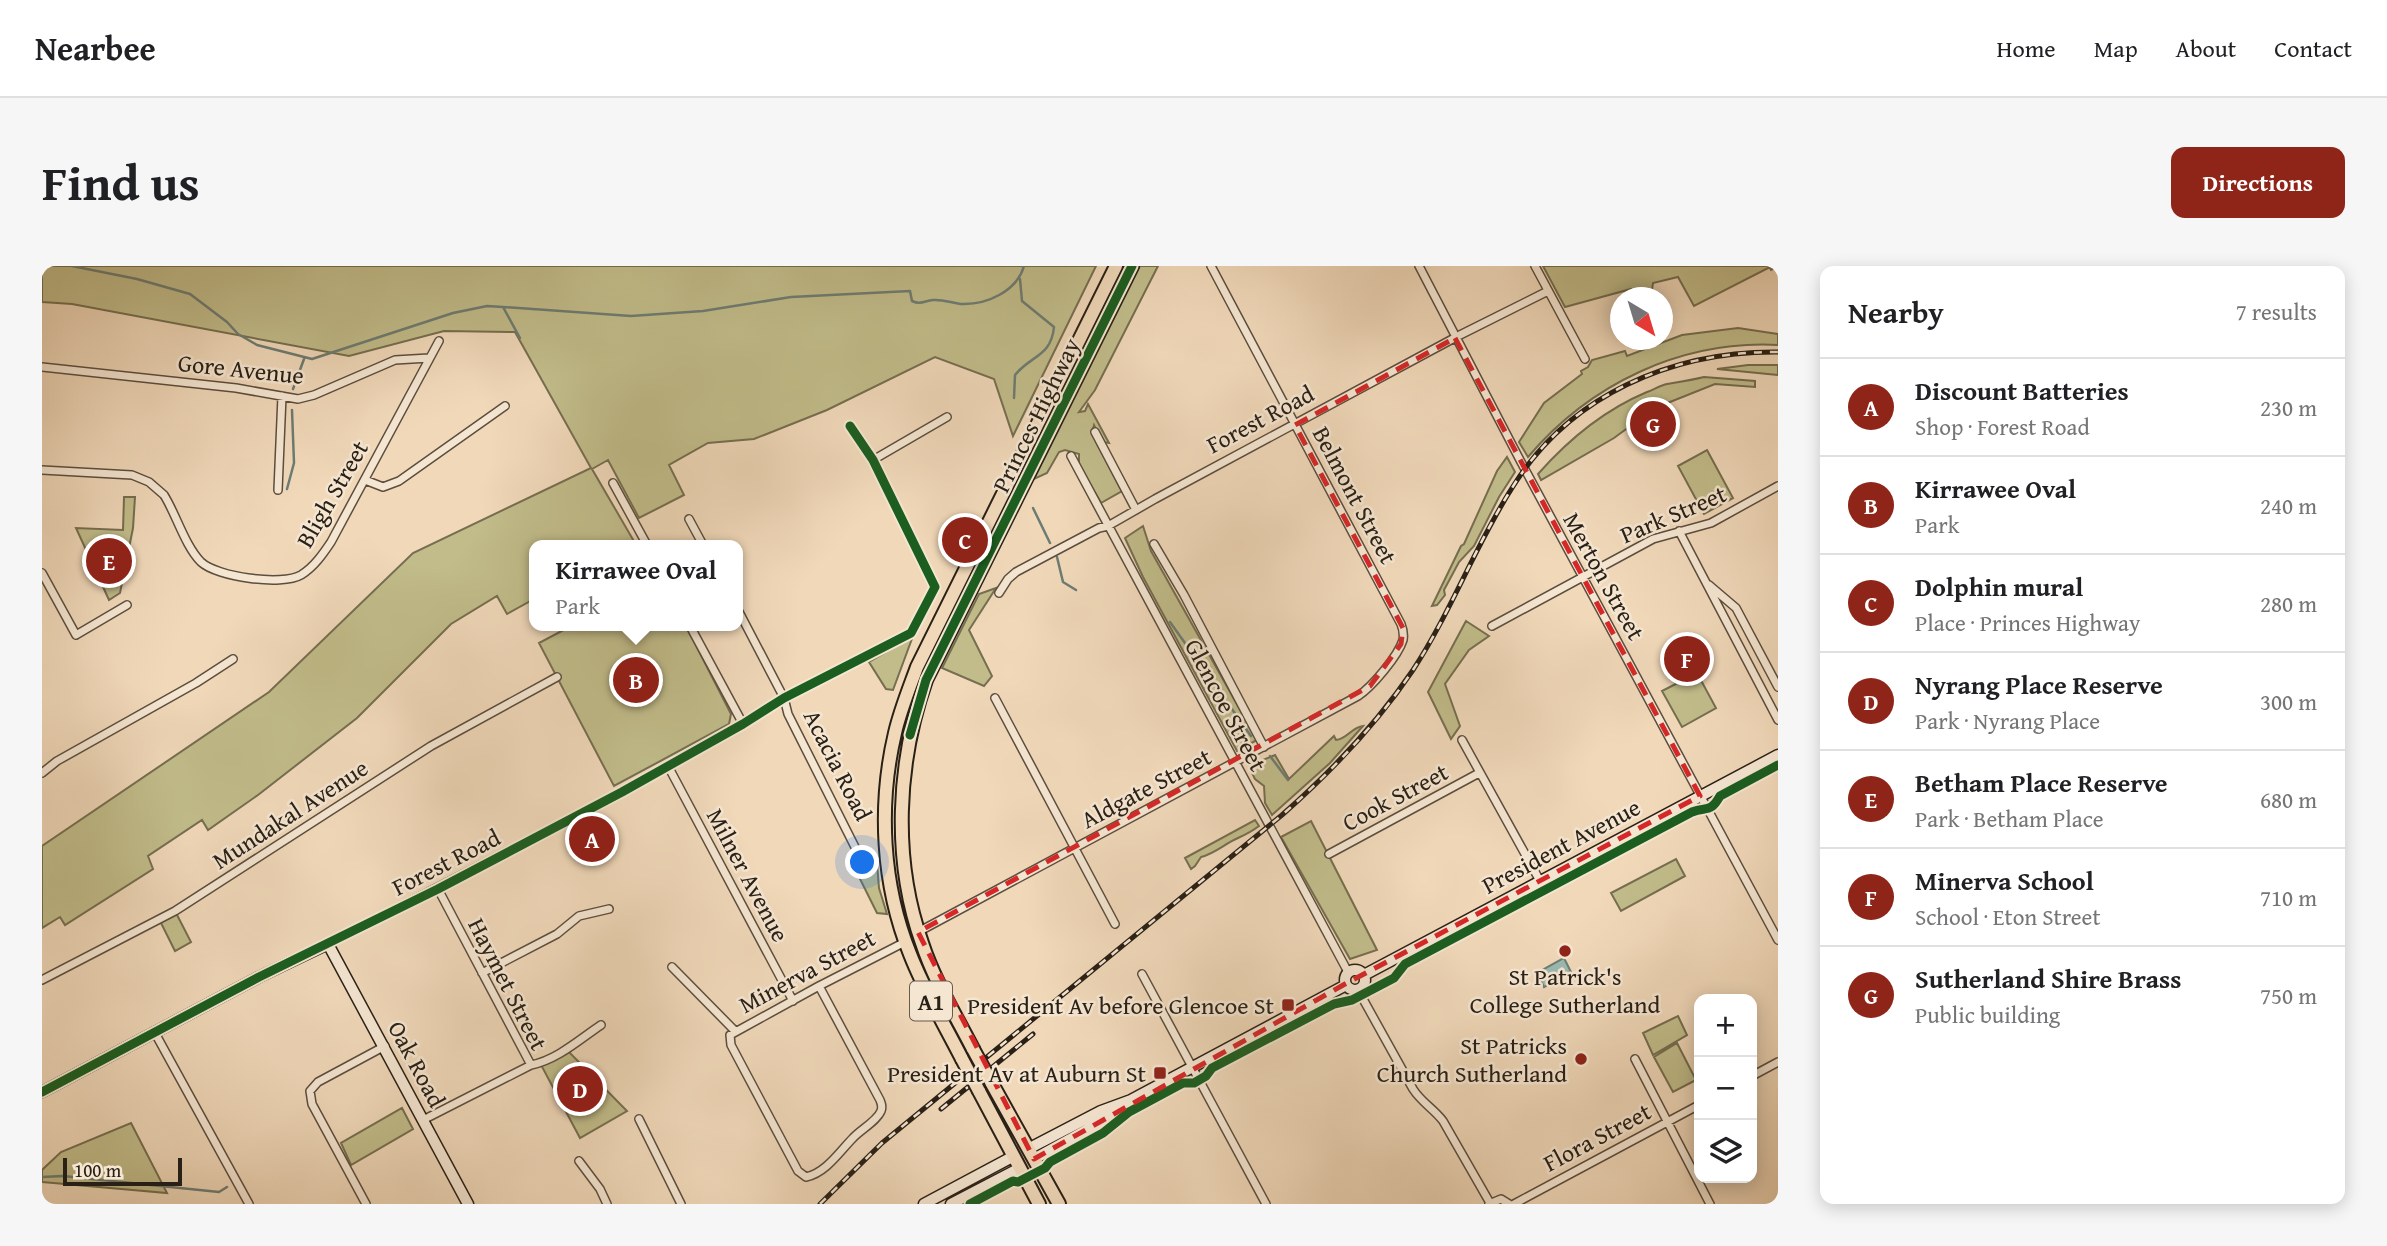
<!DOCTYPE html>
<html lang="en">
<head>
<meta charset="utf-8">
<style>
	body { margin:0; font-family:"Gentium Book Plus",serif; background:#f6f6f6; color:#202124 }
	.controls { position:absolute; right:21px; bottom:21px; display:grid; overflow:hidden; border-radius:14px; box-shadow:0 4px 18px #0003 }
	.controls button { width:63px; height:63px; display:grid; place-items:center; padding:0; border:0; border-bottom:2px solid #e0e0e0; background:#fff; color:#202124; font:35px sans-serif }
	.compass { position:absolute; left:1568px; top:21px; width:63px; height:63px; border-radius:50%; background:#fff; box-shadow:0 4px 18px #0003; rotate:142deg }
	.scale { position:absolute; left:21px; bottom:18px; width:119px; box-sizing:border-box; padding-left:7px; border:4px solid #292016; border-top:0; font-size:19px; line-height:24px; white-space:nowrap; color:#292016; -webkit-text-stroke:5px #f5e6d2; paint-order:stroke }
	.you { position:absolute; left:821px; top:597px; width:24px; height:24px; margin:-18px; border:5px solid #fff; border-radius:50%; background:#1a73e8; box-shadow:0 0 0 10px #1a73e833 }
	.badge { display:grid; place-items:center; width:46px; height:46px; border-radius:50%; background:#8f2418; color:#fff; font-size:23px; font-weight:700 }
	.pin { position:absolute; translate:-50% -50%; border:4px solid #fff; box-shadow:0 2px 7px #0006 }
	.popup { position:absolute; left:487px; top:274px; width:214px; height:91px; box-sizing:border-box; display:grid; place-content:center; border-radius:14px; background:#fff; filter:drop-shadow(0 2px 5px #0005); font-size:23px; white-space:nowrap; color:#757577 }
	.popup b { font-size:26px; color:#202124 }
	.popup::after { content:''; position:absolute; left:50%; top:100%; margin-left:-14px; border:14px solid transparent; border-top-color:#fff }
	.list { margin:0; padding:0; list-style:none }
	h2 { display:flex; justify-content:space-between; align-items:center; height:91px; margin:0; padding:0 28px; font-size:30px }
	h2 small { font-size:23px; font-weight:400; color:#757577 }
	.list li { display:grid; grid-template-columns:46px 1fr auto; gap:21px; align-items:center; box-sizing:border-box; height:98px; padding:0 28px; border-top:2px solid #e0e0e0 }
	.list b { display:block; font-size:26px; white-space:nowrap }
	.list p { margin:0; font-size:23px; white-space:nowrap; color:#757577 }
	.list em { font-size:23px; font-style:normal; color:#757577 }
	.icon { flex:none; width:38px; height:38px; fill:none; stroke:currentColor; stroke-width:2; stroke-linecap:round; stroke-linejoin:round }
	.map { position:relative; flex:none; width:1736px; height:938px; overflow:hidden; border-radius:14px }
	header { display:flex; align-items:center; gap:42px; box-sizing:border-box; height:98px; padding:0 35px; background:#fff; border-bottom:2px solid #e0e0e0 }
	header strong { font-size:33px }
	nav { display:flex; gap:38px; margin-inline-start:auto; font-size:24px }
	.intro { display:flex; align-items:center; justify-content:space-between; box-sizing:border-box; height:168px; padding:0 42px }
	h1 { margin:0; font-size:49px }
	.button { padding:18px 32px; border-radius:14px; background:#8f2418; color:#fff; font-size:24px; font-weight:700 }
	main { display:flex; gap:42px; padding:0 42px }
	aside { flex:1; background:#fff; border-radius:14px; box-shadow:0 4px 18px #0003 }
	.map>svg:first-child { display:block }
	.green { fill:#c1bc8a; stroke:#756e50; stroke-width:2 }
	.water { fill:#9ab9b1; stroke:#6d7c73; stroke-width:2 }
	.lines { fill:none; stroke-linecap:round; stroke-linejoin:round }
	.stream { stroke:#6d7c73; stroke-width:2.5 }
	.street-casing { stroke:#5b4e3f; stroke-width:10 }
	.secondary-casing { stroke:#292016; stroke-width:13 }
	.highway-casing { stroke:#292016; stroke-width:16 }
	.street { stroke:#f5e6d2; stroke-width:7 }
	.secondary { stroke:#f5e6d2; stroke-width:10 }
	.highway { stroke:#f0d8b9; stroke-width:12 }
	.rail-casing { stroke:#292016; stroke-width:5 }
	.rail { stroke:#f5e6d2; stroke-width:2.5; stroke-dasharray:8; stroke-linecap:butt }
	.highway-bridge-casing { stroke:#292016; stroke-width:16; stroke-linecap:butt }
	.highway-bridge { stroke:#f0d8b9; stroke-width:12 }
	.cycleway-casing { stroke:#f5e6d2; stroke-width:13 }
	.cycleway { stroke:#1b5e20; stroke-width:9 }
	.marked { fill:none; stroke:#d62828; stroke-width:5; stroke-dasharray:14 9; stroke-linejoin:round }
	.poi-dot { fill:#8f2418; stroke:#f5e6d2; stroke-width:2.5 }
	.labels { text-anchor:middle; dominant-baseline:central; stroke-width:5; stroke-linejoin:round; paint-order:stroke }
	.shield { fill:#f5e6d2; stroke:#665b4e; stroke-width:2 }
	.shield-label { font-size:23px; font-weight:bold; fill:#292016 }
	.street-label { font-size:24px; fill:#292016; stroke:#f5e6d2 }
	.poi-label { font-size:24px; fill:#292016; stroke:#f5e6d2; text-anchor:end }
</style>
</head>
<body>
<header>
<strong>Nearbee</strong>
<nav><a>Home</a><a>Map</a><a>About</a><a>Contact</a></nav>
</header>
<div class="intro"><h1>Find us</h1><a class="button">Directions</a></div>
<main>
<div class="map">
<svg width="1736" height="938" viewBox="0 0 1736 938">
	<rect width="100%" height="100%" fill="#f0d8b9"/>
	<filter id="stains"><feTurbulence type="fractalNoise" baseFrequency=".00286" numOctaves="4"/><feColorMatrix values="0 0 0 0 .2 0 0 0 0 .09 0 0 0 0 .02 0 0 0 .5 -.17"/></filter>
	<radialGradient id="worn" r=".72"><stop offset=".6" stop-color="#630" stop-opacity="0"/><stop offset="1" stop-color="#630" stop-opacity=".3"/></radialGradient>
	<path class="green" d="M0,0h1054l-83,170 -19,-57 -59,-22 -108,53 -73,29 -46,4 -39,22 15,30 -45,23 -31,-58 -16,9 43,74 -4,2h-97v54l-27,15 -10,-18 -46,28 -94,94 -99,77 -50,35 -6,-10 -54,36 5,13 -88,56 -5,-8 -18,11v-82l227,-154 144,-139 178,-85 -76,-136 -71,-1 -95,25 -277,-52 -30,-2z
		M1098,0h18l-63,124 -16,22 6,-1 3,-7 21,39 -6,-1 -9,-17 -2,9 30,57 -21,12 -22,-38v-11l-14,-4 -6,2 -12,21 -13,6z
		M1501,0h235v1l-7,3 -1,-3 -76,39 -16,-29 -25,6 -1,7 -17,7 -4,-8 -66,18z
		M1696,62l40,6v11c-97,-5 -188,39 -250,112l-9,-15 25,-39 38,-29 -1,-3 7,-4 4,-7 33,-9 2,5 55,-21z
		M1706,99h30v10l-61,-6z
		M1662,111l51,4v6l-40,-3 -60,24 -41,30 -73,42 -3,-6c30,-34 66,-64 109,-82 6,-2 14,-7 20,-8 12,-2 25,-4 37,-7z
		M1665,184l26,48 -29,16 -26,-48z
		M1465,191l8,15 -16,25 -25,49 -15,16 -15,28 1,5 -8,10 -5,1 29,-60 3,-2 33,-73z
		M82,231h11l-2,31 -13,65 -11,7 -33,-72 47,2z
		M1101,260l8,25 106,189 -20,11 -94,-174 -18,-39z
		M954,322l-27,42 23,46 -8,10 -42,-18 37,-74z
		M1424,355l23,15 -20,14 -24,34 15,42 -9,13 -23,-47z
		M529,360h115l45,88 -2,10 -115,62 -75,-143z
		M871,370l-20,54 -7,-1 -17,-27z
		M1655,407l19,35 -34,19 -20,-36z
		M1321,460l-33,37 -58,52 -7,-12 -1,-17 -9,-7 -4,-8 2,-7 22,-9 14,24 45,-43 2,4c11,-1 16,-13 27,-14z
		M1213,554l4,6c-8,6 -12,8 -21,12 -14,6 -22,15 -37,19l-6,9 -4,3 -6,-11z
		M1269,555l66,129 -27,9 -69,-122z
		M1634,593l9,17 -64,35 -10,-18z
		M835,597l2,25 8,26 -10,-1 -21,-42 9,1z
		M133,645l16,31 -16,9 -16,-32z
		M1636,750l9,19 -34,20 -10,-22z
		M1635,777l19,37 -23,12 -19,-35z
		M524,783l61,62 -47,27 -40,-75z
		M360,842l11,21 -62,36 -10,-22z
		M89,857l36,70 -125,-11v-12l19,-18z"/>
	<path class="water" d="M1522,692l7,14 -27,15 -7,-14z"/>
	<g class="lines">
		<path class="stream" d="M30,0l65,13 53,15 37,28 11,12 19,11 55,14 141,-46 34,-7 16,1 17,31
			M461,41l128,9 72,-5 88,-14 119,-6 2,10c9,4 12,0 21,-1 9,-1 19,3 28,4 26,1 56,-13 63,-38
			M251,123l11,-30
			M972,132l1,-23c16,-20 36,-18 39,-48l-32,-26 -2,-22
			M245,223l7,-26 -2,-53
			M991,242l17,35
			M1015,291l6,25 13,8
			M1128,356l81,114
			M1228,490l18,24
			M0,911l21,-1 156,16 8,-5"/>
		<g class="street-casing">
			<path id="street" d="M1377,0l102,196 257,478
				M1493,0l50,93
				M0,101l194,21 62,11 16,-4 81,-35 34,-2
				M1053,166l41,78
				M1029,190l277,516
				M831,194l74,-43
				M0,204l90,5 17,7 15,13c12,19 21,51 37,67 16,15 81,24 100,13 13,-8 22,-21 30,-33l108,-201
				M323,214l18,7 16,-6 106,-75
				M571,217l34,62
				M236,224l4,-94
				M647,253l14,26
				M1637,265l99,189
				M1112,278l30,51 80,152
				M0,307l34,62 51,-30
				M1667,319l27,23 42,79
				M957,327l9,-14 8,-7 83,-44 9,-2 47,-27 305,-164 88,-44
				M696,344l46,88 4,16 75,149
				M648,360l53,98
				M1450,360l161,-87 58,-16 67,-37
				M953,432l120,226
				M1420,474l78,141
				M626,500l125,235
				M0,507l15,-12 139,-78 37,-24
				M1287,588l150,-81
				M876,666l440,-236c14,-9 40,-40 45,-56 1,-6 0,-11 -2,-16l-190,-358
				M286,678l294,-152 121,-68 41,-26 127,-65 24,-46 -62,-127 -23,-34
				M630,701l63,64
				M440,707l75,-39 22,-18 30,-7
				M1100,708l124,230
				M0,714l133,-69 256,-165 126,-69
				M777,720l61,114c1,3 3,6 1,11 -4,10 -21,19 -28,27 -13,13 -27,35 -47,39l-8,-6 -67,-126 -1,-10 89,-49 86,-44
				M1316,724l55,99c8,13 21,20 30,32l47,82
				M113,767l94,171
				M1593,793l75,145
				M489,799c26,-5 49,-26 70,-40
				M1710,810l26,-14
				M597,853l42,85
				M381,854l108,-55 -93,-176
				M537,895l21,28 7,15
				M324,938l-54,-100 -2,-13 8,-9 67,-36
				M1447,938l12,-5 8,5
				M1472,938l185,-99"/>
		</g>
		<g class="secondary-casing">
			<path id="secondary" d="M1303 714a10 10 0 1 1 20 0a10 10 0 1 1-20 0Z
				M1322,709l414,-220
				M0,826l217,-115 69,-33 140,260
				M986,883l73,-38 30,-11 215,-115
				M992,893l69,-38 19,-14
				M882,938l90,-48
				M909,938l69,-36"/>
		</g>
		<g class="highway-casing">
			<path id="highway" d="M931,783c-18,-35 -39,-69 -51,-106 -30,-84 -25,-180 4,-263l206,-414
				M920,793c-18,-35 -38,-69 -52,-105 -28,-69 -32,-149 -15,-221 5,-22 14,-44 22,-66l199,-401
				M949,816l68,122
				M937,825l60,113"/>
		</g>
		<use href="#street" class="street"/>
		<use href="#secondary" class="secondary"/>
		<use href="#highway" class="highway"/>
		<g class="rail-casing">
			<path id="rail" d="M899,843l92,-75
				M778,938l62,-61 400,-328c50,-44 94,-90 131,-145 38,-58 62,-124 99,-182 57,-93 160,-137 266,-136"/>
		</g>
		<use href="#rail" class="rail"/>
		<g class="highway-bridge-casing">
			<path id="highway-bridge" d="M931,783l18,33
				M920,793l17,32"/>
		</g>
		<use href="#highway-bridge" class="highway-bridge"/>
		<g class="cycleway-casing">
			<path id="cycleway" d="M868,469l16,-55 206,-414
				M0,826l217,-115 179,-88 184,-97 121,-68 41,-26 127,-65 24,-46 -62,-127 -23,-34
				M928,938l43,-23 5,1 27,-14 5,-6 53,-29 26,-21 54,-29h11l12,-7 6,-8 122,-64 18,-4 42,-22 11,-14 287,-152c14,-6 18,2 28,-16l58,-31"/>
		</g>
		<use href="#cycleway" class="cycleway"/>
	</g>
	<path class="marked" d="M1413,72l245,458 -355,188 -311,175 -116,-227 452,-246 31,-42 2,-16 -108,-203z"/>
	<g class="poi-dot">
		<circle cx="1523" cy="685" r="7"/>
		<rect x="1239" y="732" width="14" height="14" rx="3.5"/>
		<circle cx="1539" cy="793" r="7"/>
		<rect x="1111" y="800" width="14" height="14" rx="3.5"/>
	</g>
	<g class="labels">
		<rect class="shield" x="868" y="715.5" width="42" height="39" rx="5"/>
		<g class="shield-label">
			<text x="889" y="735">A1</text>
		</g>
		<g class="street-label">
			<text transform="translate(199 103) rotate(6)">Gore Avenue</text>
			<text transform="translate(994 149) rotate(-64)">Princes Highway</text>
			<text transform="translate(1218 153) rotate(-28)">Forest Road</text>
			<text transform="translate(290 228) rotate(-60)">Bligh Street</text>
			<text transform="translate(1313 229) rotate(62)">Belmont Street</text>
			<text transform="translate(1631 248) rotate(-23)">Park Street</text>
			<text transform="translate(1562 310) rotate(61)">Merton Street</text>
			<text transform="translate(1184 439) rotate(62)">Glencoe Street</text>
			<text transform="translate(796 499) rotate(63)">Acacia Road</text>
			<text transform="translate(1104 522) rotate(-28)">Aldgate Street</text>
			<text transform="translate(1353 531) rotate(-28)">Cook Street</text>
			<text transform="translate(248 548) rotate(-33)">Mundakal Avenue</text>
			<text transform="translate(1519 580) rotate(-28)">President Avenue</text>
			<text transform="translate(404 596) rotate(-27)">Forest Road</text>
			<text transform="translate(706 609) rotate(62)">Milner Avenue</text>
			<text transform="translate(765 705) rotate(-28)">Minerva Street</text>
			<text transform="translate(466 718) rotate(63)">Haymet Street</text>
			<text transform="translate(375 798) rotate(62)">Oak Road</text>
			<text transform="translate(1555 871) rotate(-28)">Flora Street</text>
		</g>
		<g class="poi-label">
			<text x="1523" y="710" text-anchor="middle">St Patrick's<tspan x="1523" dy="28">College Sutherland</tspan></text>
			<text x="1232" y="739">President Av before Glencoe St</text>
			<text x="1525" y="779">St Patricks<tspan x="1525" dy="28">Church Sutherland</tspan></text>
			<text x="1104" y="807">President Av at Auburn St</text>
		</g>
	</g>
	<rect width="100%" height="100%" filter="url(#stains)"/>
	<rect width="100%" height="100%" fill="url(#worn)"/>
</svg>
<div class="controls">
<button>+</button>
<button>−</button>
<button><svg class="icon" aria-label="layers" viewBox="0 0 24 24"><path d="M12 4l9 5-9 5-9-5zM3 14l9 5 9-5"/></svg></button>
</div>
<svg class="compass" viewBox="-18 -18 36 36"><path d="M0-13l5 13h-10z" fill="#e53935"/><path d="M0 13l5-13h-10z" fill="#757577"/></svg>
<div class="scale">100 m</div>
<div class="you"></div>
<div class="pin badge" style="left:550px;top:573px">A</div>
<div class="pin badge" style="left:594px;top:414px">B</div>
<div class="popup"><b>Kirrawee Oval</b>Park</div>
<div class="pin badge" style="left:923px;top:274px">C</div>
<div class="pin badge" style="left:538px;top:823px">D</div>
<div class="pin badge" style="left:67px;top:295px">E</div>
<div class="pin badge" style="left:1645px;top:393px">F</div>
<div class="pin badge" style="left:1611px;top:158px">G</div>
</div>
<aside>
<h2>Nearby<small>7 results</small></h2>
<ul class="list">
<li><span class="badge">A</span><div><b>Discount Batteries</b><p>Shop · Forest Road</p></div><em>230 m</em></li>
<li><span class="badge">B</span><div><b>Kirrawee Oval</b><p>Park</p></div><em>240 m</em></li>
<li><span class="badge">C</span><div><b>Dolphin mural</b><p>Place · Princes Highway</p></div><em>280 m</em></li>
<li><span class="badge">D</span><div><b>Nyrang Place Reserve</b><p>Park · Nyrang Place</p></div><em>300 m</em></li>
<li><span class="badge">E</span><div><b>Betham Place Reserve</b><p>Park · Betham Place</p></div><em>680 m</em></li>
<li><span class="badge">F</span><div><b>Minerva School</b><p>School · Eton Street</p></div><em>710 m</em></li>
<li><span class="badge">G</span><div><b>Sutherland Shire Brass</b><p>Public building</p></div><em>750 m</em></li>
</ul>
</aside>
</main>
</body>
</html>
